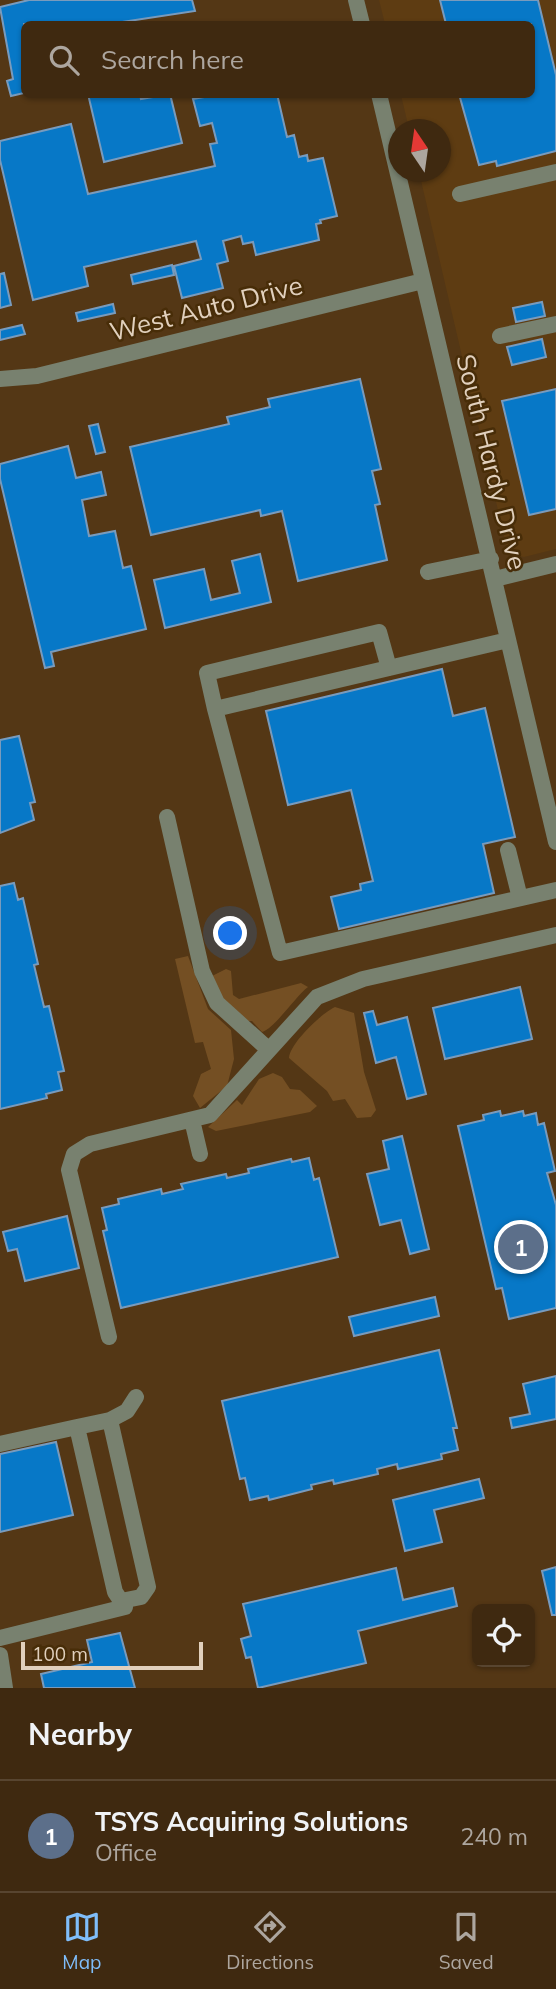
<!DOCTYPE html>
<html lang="en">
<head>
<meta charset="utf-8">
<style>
	body { margin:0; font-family:Mulish,sans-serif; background:#4a351e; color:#f1f3f6 }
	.controls { position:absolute; right:21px; bottom:21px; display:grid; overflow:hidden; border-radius:10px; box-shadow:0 2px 5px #0004 }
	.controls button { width:63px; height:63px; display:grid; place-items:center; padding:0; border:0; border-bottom:2px solid #584530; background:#3f2910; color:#f1f3f6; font:35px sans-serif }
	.compass { position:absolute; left:388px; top:119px; width:63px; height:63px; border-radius:50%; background:#3f2910; box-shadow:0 2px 5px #0004; rotate:347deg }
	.scale { position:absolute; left:21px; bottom:18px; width:182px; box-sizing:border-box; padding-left:7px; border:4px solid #e1d0bd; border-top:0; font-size:19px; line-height:24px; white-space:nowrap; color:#e1d0bd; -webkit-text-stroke:5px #482d08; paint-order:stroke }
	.you { position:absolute; left:231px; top:934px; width:24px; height:24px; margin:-18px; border:5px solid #fff; border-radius:50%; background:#1a73e8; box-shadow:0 0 0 10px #1a73e833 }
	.badge { display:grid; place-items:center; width:46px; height:46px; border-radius:50%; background:#7fbdfa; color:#fff; font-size:23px; font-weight:700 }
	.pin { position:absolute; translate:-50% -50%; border:4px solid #fff; box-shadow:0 2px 7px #0006 }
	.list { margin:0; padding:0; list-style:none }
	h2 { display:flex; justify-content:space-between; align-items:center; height:91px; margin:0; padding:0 28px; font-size:30px }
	h2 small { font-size:23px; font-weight:400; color:#ada69f }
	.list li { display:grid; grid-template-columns:46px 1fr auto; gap:21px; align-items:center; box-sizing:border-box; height:112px; padding:0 28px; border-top:2px solid #584530 }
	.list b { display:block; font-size:26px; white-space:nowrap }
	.list p { margin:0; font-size:23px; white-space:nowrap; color:#ada69f }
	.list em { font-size:23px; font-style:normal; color:#ada69f }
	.icon { flex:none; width:38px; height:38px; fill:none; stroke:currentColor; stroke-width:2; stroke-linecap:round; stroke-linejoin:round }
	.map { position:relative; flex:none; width:556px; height:1688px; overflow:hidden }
	.search { position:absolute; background:#3f2910; box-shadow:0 2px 5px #0004; left:21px; right:21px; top:21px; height:77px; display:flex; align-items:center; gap:18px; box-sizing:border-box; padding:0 24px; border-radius:10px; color:#ada69f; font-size:26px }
	.sheet { height:203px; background:#3f2910 }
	nav { display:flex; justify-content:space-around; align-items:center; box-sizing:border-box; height:98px; border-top:2px solid #584530; background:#3f2910; font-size:19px; color:#ada69f }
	nav a { display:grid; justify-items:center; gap:4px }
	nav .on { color:#7fbdfa }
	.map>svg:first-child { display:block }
	.built { fill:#5e3c12 }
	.green { fill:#744f23 }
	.building { fill:#0778c7; stroke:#799bbd; stroke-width:2 }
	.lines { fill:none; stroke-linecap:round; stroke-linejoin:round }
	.minor { stroke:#78816f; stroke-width:16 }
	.labels { text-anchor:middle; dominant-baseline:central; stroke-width:5; stroke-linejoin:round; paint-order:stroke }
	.street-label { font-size:26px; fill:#e1d0bd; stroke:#482d08 }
</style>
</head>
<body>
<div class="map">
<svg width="556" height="1688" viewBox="0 0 556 1688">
	<rect width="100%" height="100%" fill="#543715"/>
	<path class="built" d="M379,0h177v549l-32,8 -16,-4 -89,-381h21v-42l-31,-1 -8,-34 131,-1v-70h-147z"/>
	<path class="green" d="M188,956l20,53 23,21 3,29 -7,27 -27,22 -7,-12 8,-22 10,-5 -8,-27 -8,1 -20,-84z
		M226,969l5,2 2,24 6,4 62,-16 7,4c-13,10 -34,42 -46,45l-10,-11h-8l-22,-22 -10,-23z
		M335,1007l19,6 10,59 12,38 -5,7 -14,1 -12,-19 -12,2 -6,-10 -38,-33c1,-15 33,-45 46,-51z
		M273,1073l9,4 8,12 10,1 17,16 -7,6 -94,19 -8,-4 29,-27 5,5 17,-26z"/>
	<path class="building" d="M29,0h163l3,11 -86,13h-85v69l-13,3 -4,-15 6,-2 -13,-72z
		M440,0h98l18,75v76l-59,15 -1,-5 -17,4 -20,-71h72v-70h-85z
		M88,94h52l1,5 29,-5 12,49 -78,19z
		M221,94h56l10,43 7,-2 5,22 8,-2 1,6 15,-3 14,58 -17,4 1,3 -5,1 3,16 -63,15 -3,-13 -10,2 -2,-8 -18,5 5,20 -11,3 6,24 -41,10 -8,-32 27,-7 -5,-18 -112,26 4,19 -55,14 -33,-140v-19l71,-17 17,70 82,-18 45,-10 -5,-22 7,-1 -5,-20 -12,3 -7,-27z
		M172,265l2,10 -41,9 -2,-9z
		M4,273l7,32 -11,3v-34z
		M542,302l3,14 -29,6 -3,-14z
		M113,304l2,9 -37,8 -2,-8z
		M22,325l3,9 -25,6v-10z
		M542,339l4,18 -34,8 -5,-18z
		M360,379l21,90 -9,2 8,33 -5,1 12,55 -89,21 -16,-70 -21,5 -1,-6 -109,25 -21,-88 99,-23 -2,-7 43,-10 -2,-8z
		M556,389v120l-27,6 -27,-114z
		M98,424l7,28 -9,2 -7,-28z
		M68,446l8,32 25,-6 5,23 -24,5 7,36 26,-5 8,37 8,-2 15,63 -95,23 3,14 -9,2 -45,-189v-15z
		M260,554l11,48 -106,26 -11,-48 50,-11 7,31 29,-7 -8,-32z
		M442,669l11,47 32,-8 30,129 -32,7 11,49 -155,36 -8,-32 30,-7 -1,-6 13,-3 -22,-91 -63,15 -22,-94z
		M19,736l16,66 -5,1 4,17 -34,13v-93z
		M14,883l4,17 5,-2 15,66 -4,1 10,42 5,-1 15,65 -6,1 4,18 -16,4 1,4 -47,11v-223z
		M520,987l12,52 -87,20 -12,-51z
		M373,1011l4,14 30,-8 19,77 -19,5 -11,-42 -20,6 -12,-50z
		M500,1111l1,5 22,-5 1,5 12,-3 2,12 6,-2 11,48 -8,2 9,32v103l-47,11 -7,-31 -6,1 -38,-163 26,-6 -1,-5z
		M402,1136l27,113 -19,5 -9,-34 -21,5 -13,-51 22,-5 -6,-28z
		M309,1158l5,22 5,-2 19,79 -217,51 -18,-77 4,-1 -5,-22 17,-4 -1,-5 43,-10 1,5 21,-5 -2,-5 45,-10 1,4 22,-5 -1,-4 43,-10 1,3z
		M67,1216l12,52 -54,13 -8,-32 -9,2 -5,-19z
		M435,1297l4,19 -85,20 -5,-19z
		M439,1350l18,78h-4l5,22 -17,4 1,5 -44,10 -1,-5 -20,5 1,5 -44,10 -1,-4 -22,5 1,4 -43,11 -1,-4 -18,4 -5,-22 -5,1 -18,-78z
		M556,1376v43l-44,9 -2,-10 20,-4 -7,-30z
		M56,1442l17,73 -73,17v-78z
		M479,1479l5,19 -50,12 8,32 -37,9 -12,-51z
		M556,1567v48h-4l-10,-44z
		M396,1568l7,32 50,-12 4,18 -99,25 8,32 -108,25 -7,-31 -5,1 -5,-19 10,-3 -8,-32z
		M120,1633l15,55h-91l-3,-14 51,-12 -5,-22z"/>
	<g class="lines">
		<path class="minor" d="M356,0l6,24
			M379,94l177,748
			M460,194l96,-22
			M500,336l56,-12
			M0,379l37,-3 386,-95
			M428,572l63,-13
			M495,579l61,-15
			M508,640l-293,69 65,244 276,-63
			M215,709l-8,-36 172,-41 10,36
			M167,817l35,154 15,32 51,46
			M508,850l12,48
			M192,1120l8,34
			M109,1337l-40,-167 5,-16 16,-10 120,-29 107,-118 46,-18 193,-44
			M77,1427l33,-7
			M0,1444l77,-17 38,165 6,9 20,-4 7,-10 -38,-167 17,-9 9,-14
			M0,1638l125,-31
			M0,1655l5,33"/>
	</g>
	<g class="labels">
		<g class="street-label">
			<text transform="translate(206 308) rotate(-14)">West Auto Drive</text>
			<text transform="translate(492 462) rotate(76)">South Hardy Drive</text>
		</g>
	</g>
</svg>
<div class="controls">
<button><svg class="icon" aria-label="locate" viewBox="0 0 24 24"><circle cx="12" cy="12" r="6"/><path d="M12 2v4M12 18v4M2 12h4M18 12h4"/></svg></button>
</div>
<svg class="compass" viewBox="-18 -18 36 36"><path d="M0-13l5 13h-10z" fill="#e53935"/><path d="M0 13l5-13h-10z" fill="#ada69f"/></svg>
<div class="scale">100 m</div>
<div class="you"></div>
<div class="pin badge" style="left:521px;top:1247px;background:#5c6f8a">1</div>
<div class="search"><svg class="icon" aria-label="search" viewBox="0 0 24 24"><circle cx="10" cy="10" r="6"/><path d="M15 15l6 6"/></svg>Search here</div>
</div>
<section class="sheet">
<h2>Nearby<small></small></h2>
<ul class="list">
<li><span class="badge" style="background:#5c6f8a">1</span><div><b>TSYS Acquiring Solutions</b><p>Office</p></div><em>240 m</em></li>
</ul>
</section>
<nav>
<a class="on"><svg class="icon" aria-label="map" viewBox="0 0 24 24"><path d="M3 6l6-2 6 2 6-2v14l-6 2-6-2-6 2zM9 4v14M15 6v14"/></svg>Map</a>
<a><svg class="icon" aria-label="directions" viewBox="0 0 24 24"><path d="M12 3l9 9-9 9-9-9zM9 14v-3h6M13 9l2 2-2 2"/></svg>Directions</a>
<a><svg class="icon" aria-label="saved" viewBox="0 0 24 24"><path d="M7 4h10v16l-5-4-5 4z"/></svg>Saved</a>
</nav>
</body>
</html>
